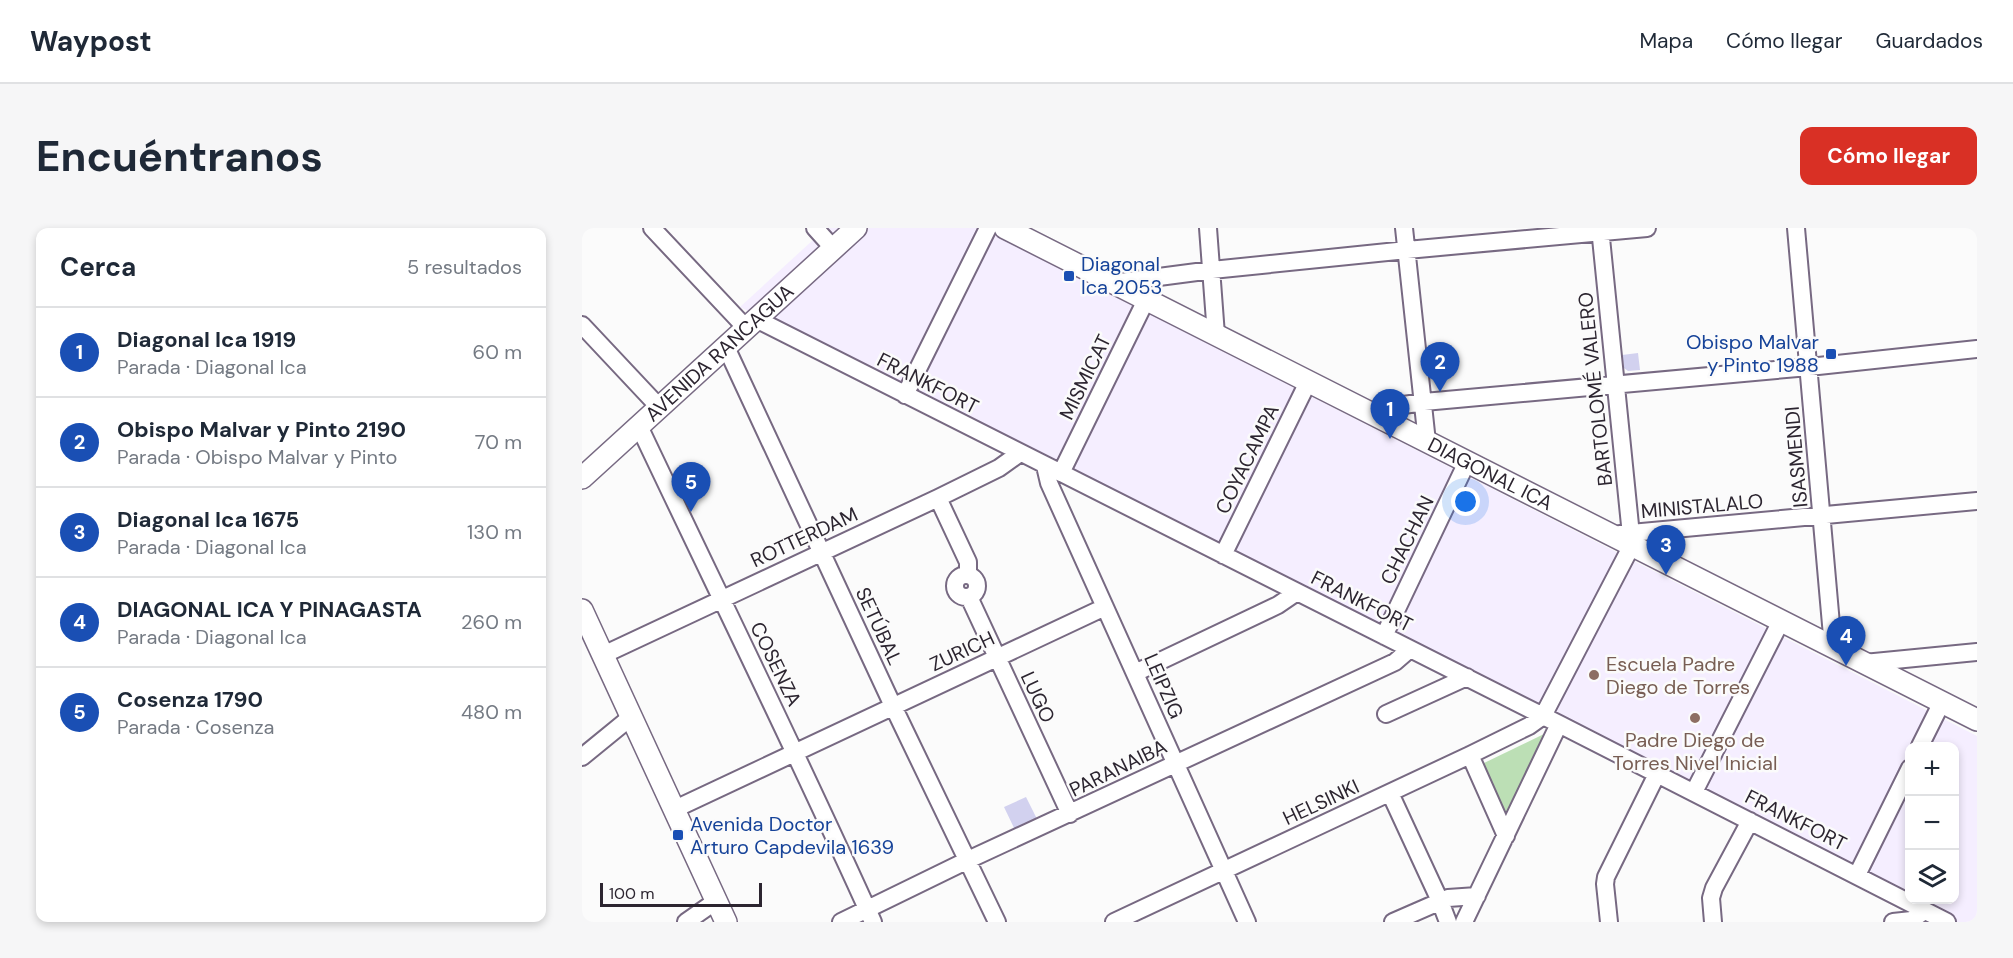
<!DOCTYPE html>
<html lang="es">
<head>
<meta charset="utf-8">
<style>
	body { margin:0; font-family:"DM Sans",sans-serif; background:#f6f6f7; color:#1f2937 }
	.controls { position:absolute; right:18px; bottom:18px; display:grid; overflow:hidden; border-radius:12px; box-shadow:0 3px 9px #0003 }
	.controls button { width:54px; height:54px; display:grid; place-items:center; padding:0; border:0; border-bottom:2px solid #e0e1e3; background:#fff; color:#1f2937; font:30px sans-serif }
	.scale { position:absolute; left:18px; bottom:15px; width:162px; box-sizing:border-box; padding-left:6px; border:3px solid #2c2530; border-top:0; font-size:16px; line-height:21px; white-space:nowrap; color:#2c2530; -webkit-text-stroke:4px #fbfbfb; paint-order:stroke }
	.you { position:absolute; left:884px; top:274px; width:21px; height:21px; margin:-15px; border:4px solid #fff; border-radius:50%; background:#1a73e8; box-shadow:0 0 0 9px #1a73e833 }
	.badge { display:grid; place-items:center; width:39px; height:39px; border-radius:50%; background:#d93025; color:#fff; font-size:20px; font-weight:700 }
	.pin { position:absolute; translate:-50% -50px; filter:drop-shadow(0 2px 3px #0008) }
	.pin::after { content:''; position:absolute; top:32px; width:21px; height:18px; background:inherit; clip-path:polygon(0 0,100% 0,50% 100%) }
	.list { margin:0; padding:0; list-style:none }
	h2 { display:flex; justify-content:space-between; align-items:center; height:78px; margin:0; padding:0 24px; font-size:26px }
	h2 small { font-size:20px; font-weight:400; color:#747a83 }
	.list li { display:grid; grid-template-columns:39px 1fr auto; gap:18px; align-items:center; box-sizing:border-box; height:90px; padding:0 24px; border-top:2px solid #e0e1e3 }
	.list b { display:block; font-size:22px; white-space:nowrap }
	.list p { margin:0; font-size:20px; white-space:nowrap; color:#747a83 }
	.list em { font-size:20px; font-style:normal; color:#747a83 }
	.icon { flex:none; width:33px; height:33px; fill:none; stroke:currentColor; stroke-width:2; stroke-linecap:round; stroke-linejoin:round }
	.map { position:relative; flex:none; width:1395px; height:694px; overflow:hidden; border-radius:12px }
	header { display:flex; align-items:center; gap:36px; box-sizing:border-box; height:84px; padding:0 30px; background:#fff; border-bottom:2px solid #e0e1e3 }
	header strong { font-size:28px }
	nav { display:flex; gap:33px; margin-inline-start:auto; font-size:21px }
	.intro { display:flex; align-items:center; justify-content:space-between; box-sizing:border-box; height:144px; padding:0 36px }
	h1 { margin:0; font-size:42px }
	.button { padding:15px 27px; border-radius:12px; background:#d93025; color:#fff; font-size:21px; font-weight:700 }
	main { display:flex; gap:36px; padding:0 36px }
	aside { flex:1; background:#fff; border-radius:12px; box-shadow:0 3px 9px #0003 }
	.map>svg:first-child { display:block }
	.industrial { fill:#f5eeff }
	.green { fill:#bcdfb5 }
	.building { fill:#d2d1ef }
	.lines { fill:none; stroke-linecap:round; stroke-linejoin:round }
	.minor-casing { stroke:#776982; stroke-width:20 }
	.major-casing { stroke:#776982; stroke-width:24 }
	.minor { stroke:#fff; stroke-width:16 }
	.major { stroke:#fff; stroke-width:21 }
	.transit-dot { fill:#1a4fb4; stroke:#fbfbfb; stroke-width:2 }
	.education-dot { fill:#8d6e63; stroke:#fbfbfb; stroke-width:2 }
	.labels { text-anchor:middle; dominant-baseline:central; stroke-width:5; stroke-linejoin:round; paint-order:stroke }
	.transit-label { font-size:20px; fill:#164399; stroke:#fbfbfb; text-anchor:start }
	.street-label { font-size:20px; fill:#2c2530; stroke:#fbfbfb }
	.education-label { font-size:20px; fill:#785e54; stroke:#fbfbfb; text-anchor:start }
</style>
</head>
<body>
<header>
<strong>Waypost</strong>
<nav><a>Mapa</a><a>Cómo llegar</a><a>Guardados</a></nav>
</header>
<div class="intro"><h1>Encuéntranos</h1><a class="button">Cómo llegar</a></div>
<main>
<aside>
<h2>Cerca<small>5 resultados</small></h2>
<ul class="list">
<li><span class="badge" style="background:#1a4fb4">1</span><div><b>Diagonal Ica 1919</b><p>Parada · Diagonal Ica</p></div><em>60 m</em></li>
<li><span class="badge" style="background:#1a4fb4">2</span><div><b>Obispo Malvar y Pinto 2190</b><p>Parada · Obispo Malvar y Pinto</p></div><em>70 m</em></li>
<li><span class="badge" style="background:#1a4fb4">3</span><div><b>Diagonal Ica 1675</b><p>Parada · Diagonal Ica</p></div><em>130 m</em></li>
<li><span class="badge" style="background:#1a4fb4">4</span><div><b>DIAGONAL ICA Y PINAGASTA</b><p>Parada · Diagonal Ica</p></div><em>260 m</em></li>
<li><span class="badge" style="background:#1a4fb4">5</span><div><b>Cosenza 1790</b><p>Parada · Cosenza</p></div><em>480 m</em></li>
</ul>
</aside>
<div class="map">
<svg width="1395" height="694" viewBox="0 0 1395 694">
	<rect width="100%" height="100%" fill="#fbfbfb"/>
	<path class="industrial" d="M244,0h155l996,508v186h-20l-44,-22h41v-154h-44l-1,152 -1169,-591z"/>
	<path class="green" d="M962,506l-39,83 -23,-53z"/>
	<path class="building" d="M1056,125l2,17 -12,1 -4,-3 -2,-13z
		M444,569l11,22 -22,11 -11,-23z"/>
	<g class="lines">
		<g class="minor-casing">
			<path id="minor" d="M70,0l95,101
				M233,0l18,20
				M626,0l8,107
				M822,0l23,214
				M1214,0l37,419
				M531,55l99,-13 195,-20 240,-22
				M174,91l803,405 388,198
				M0,97l77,82
				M144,119l167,359 104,216
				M323,167l83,-167
				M790,186l11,-6 41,-6 385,-35 168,-18
				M57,198c78,165 159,329 234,496
				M463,238l4,17 198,439
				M479,245l85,-173
				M356,270l30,64v13
				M1038,306l357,-33
				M641,327l85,-173
				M373 358a11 11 0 1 1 22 0a11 11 0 1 1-22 0Z
				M387,369l101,217
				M802,408l83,-174
				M21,427l335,-157 61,-30 21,-15
				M1282,435l113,-11
				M553,445l143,-68 19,-13
				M804,486l81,-37
				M1338,518l22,-44
				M888,527l36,81
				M0,529l49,-40
				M1112,564l87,-171
				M808,565l50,108 8,21
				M93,581l430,-202
				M1275,647l53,-107
				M104,694l30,-21
				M259,694l127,-62 427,-198 15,-13
				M532,694l356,-167 59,-29 14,-10 89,-171 -32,-317
				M811,694l55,-24 29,-2
				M882,694l95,-198
				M1027,694l-4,-38 1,-7 51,-103
				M1131,694l-2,-24 3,-10 36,-67
				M1311,694l19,-2 12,-9"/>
		</g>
		<g class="major-casing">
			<g id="major">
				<path id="s1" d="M423,0l972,492"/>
				<path id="s2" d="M0,250l274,-250"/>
				<path d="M0,382l144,312"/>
			</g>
		</g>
		<use href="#minor" class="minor"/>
		<use href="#major" class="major"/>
	</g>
	<g class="transit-dot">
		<rect x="481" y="42" width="12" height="12" rx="3"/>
		<rect x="1243" y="120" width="12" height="12" rx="3"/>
		<rect x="90" y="601" width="12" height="12" rx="3"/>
	</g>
	<g class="education-dot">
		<circle cx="1012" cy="447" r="6"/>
		<circle cx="1113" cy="490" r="6"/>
	</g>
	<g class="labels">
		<g class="transit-label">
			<text x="499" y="36">Diagonal<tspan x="499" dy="23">Ica 2053</tspan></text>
			<text x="1237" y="114" text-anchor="end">Obispo Malvar<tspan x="1237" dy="23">y Pinto 1988</tspan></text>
			<text x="108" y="596">Avenida Doctor<tspan x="108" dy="23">Arturo Capdevila 1639</tspan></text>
		</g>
		<g class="street-label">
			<text stroke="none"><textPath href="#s2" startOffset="186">AVENIDA RANCAGUA</textPath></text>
			<text transform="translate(503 149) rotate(-64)">MISMICAT</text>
			<text transform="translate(346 155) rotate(27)">FRANKFORT</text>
			<text transform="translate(1013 161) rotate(-96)">BARTOLOMÉ VALERO</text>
			<text transform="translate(1214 229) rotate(-95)">ISASMENDI</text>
			<text transform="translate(665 231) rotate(-64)">COYACAMPA</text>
			<text stroke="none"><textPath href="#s1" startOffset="544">DIAGONAL ICA</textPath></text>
			<text transform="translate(1120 278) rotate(-5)">MINISTALALO</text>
			<text transform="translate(222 309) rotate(-25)">ROTTERDAM</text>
			<text transform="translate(825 312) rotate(-64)">CHACHAN</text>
			<text transform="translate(780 373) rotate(27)">FRANKFORT</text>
			<text transform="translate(297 398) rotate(65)">SETÚBAL</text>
			<text transform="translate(380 423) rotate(-25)">ZURICH</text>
			<text transform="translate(194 436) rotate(64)">COSENZA</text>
			<text transform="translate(582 458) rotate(66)">LEIPZIG</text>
			<text transform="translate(456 469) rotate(65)">LUGO</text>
			<text transform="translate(536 540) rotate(-26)">PARANAIBA</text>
			<text transform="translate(739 574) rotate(-25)">HELSINKI</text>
			<text transform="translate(1214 592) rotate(27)">FRANKFORT</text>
		</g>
		<g class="education-label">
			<text x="1024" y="436">Escuela Padre<tspan x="1024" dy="23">Diego de Torres</tspan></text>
			<text x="1113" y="512" text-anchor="middle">Padre Diego de<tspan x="1113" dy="23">Torres Nivel Inicial</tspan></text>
		</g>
	</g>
</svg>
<div class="controls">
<button>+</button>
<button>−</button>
<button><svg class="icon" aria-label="layers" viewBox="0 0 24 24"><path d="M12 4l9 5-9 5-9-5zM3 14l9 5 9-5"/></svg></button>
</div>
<div class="scale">100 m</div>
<div class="you"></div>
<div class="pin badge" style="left:808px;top:211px;background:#1a4fb4">1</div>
<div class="pin badge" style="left:858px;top:164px;background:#1a4fb4">2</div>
<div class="pin badge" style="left:1084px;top:347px;background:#1a4fb4">3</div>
<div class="pin badge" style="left:1264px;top:438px;background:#1a4fb4">4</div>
<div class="pin badge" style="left:109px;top:284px;background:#1a4fb4">5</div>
</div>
</main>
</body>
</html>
